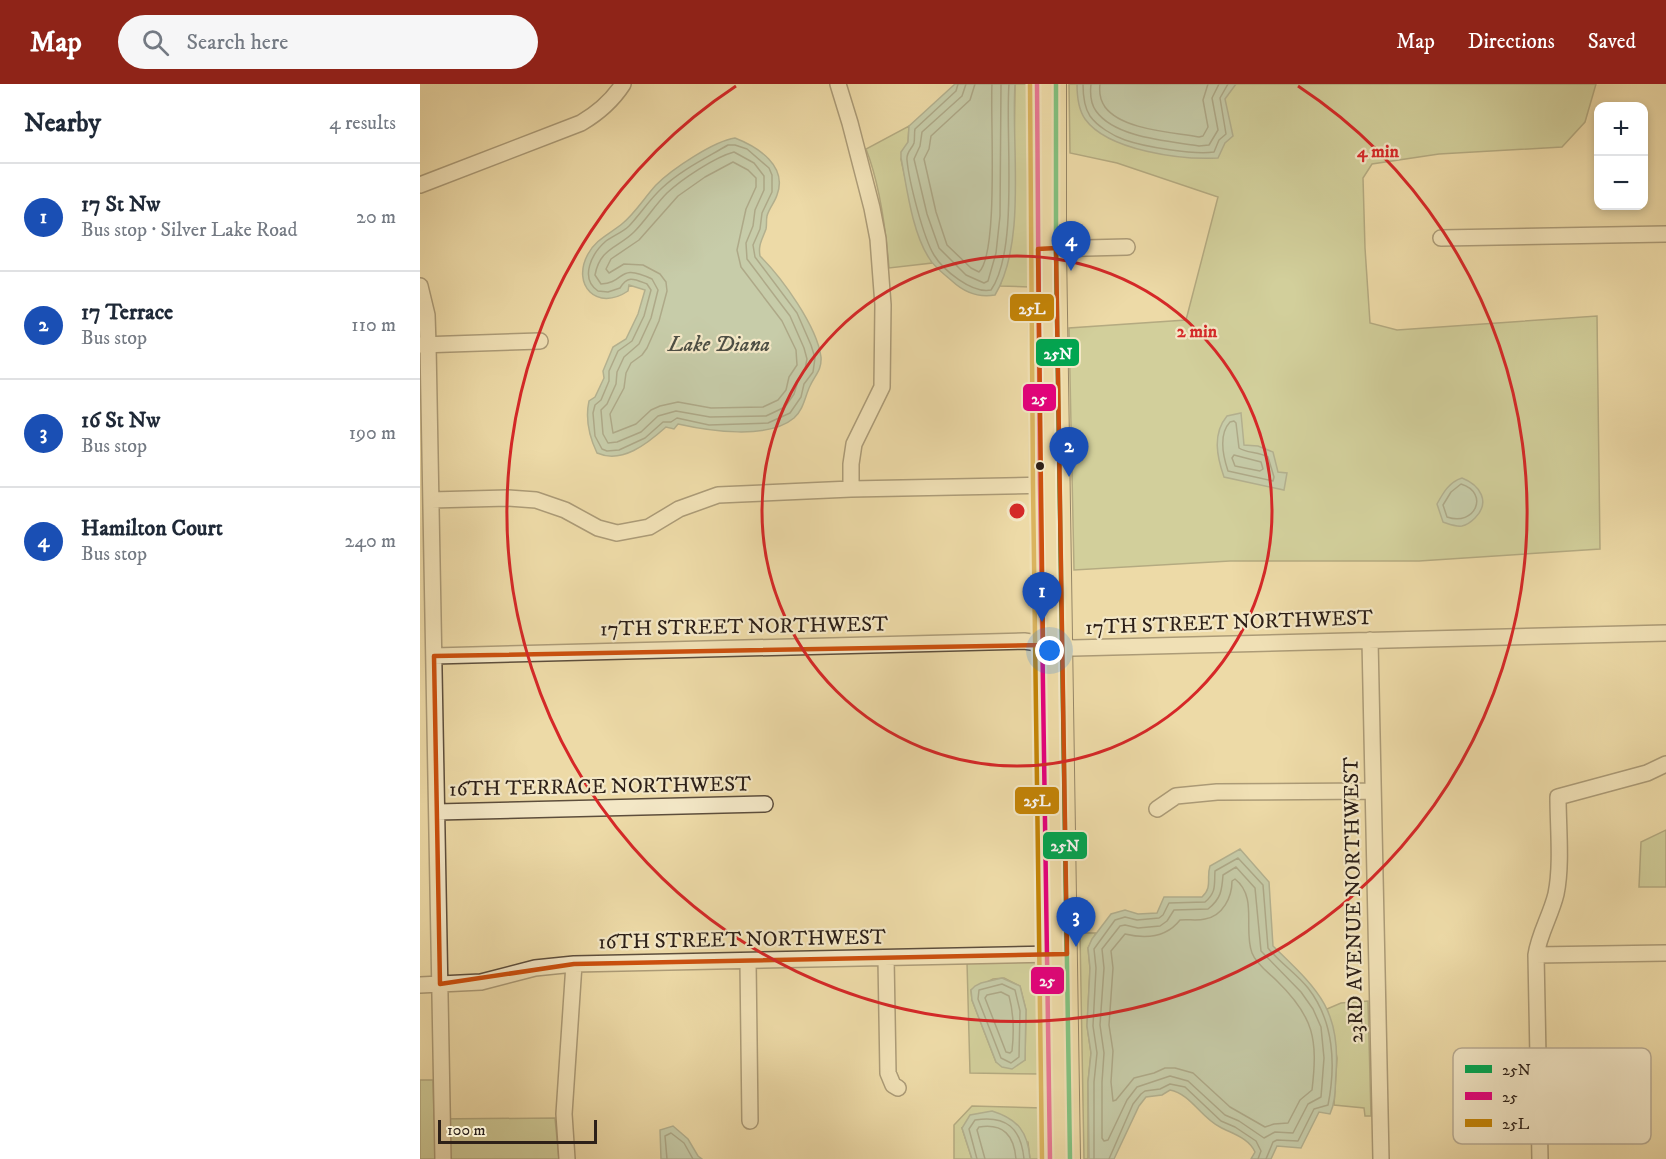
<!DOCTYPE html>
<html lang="en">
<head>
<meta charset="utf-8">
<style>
	body { margin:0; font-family:"IM FELL DW Pica",serif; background:#f6f6f7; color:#1f2937 }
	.controls { position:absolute; right:18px; top:18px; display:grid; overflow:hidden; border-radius:12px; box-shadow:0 3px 9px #0003 }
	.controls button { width:54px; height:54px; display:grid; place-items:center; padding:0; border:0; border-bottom:2px solid #e0e1e3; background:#fff; color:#1f2937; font:30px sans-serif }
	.scale { position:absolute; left:18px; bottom:15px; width:159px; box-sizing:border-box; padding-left:6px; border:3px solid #2d2018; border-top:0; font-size:16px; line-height:21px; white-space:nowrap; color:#2d2018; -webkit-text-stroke:4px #f3e7c6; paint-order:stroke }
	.you { position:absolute; left:630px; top:567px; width:21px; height:21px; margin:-15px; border:4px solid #fff; border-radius:50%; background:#1a73e8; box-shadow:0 0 0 9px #1a73e833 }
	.badge { display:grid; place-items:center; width:39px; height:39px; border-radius:50%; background:#8f2418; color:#fff; font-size:20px; font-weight:700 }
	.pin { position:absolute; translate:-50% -50px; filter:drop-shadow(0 2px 3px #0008) }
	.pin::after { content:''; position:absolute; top:32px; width:21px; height:18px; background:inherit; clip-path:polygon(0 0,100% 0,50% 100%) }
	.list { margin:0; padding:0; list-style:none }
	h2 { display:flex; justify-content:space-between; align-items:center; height:78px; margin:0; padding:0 24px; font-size:26px }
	h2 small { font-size:20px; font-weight:400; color:#747a83 }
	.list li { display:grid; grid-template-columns:39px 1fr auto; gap:18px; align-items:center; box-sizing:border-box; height:108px; padding:0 24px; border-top:2px solid #e0e1e3 }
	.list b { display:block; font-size:22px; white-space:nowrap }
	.list p { margin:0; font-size:20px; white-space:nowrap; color:#747a83 }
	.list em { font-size:20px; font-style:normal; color:#747a83 }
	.icon { flex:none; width:33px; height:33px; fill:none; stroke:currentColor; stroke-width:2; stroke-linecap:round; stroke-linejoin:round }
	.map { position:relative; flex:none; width:1246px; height:1075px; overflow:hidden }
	header { display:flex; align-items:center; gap:36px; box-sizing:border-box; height:84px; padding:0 30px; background:#8f2418; color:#fff }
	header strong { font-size:28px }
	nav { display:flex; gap:33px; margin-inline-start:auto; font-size:21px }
	.search { width:420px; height:54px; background:#f6f6f7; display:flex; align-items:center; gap:15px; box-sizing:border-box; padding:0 21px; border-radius:33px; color:#747a83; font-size:22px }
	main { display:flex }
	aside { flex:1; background:#fff }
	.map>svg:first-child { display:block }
	.green { fill:#b2c18c; stroke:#707052; stroke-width:1.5; fill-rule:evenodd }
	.water { fill:#99baab; stroke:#6e7c70; stroke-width:1.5 }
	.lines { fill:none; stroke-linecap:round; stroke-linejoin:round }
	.shore { stroke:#636d62; stroke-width:1.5 }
	.minor-casing { stroke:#5d4e3c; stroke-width:18 }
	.major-casing { stroke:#2d2018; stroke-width:22 }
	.minor { stroke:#f3e7c6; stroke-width:15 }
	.major { stroke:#eddaa7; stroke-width:20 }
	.bus-1-casing { stroke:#f3e7c6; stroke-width:9 }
	.bus-2-casing { stroke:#f3e7c6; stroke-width:9 }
	.bus-3-casing { stroke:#f3e7c6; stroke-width:9 }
	.bus-1 { stroke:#00a651; stroke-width:4.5 }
	.bus-2 { stroke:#e5007d; stroke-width:4.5 }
	.bus-3 { stroke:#c48406; stroke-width:4.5 }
	.marked { fill:none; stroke:#cc500e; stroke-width:4.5; stroke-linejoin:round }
	.ring { fill:none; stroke:#d62828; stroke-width:3 }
	.bus-dot { fill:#2d2018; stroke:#f3e7c6; stroke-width:2 }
	.labels { text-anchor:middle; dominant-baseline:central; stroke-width:4.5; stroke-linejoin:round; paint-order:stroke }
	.street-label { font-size:21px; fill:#2d2018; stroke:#f3e7c6 }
	.water-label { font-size:22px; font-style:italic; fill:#4d4e44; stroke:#f3e7c6 }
	.key { fill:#f3e7c6; stroke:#b8ab92; stroke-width:1.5 }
	.key-label { font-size:16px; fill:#2d2018 }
	.centre { fill:#d62828; stroke:#f3e7c6; stroke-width:3 }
	.ring-label { font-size:18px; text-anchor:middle; font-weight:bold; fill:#d62828; stroke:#f3e7c6; stroke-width:4.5; stroke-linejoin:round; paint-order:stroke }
	.line-badge { stroke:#f3e7c6; stroke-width:2 }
	.badge-label { font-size:16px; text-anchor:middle; font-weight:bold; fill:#fff }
</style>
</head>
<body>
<header>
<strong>Map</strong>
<div class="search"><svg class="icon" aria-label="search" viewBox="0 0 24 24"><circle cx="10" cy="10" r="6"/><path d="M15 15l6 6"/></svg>Search here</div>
<nav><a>Map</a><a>Directions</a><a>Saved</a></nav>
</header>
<main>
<aside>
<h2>Nearby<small>4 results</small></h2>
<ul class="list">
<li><span class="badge" style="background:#1a4fb4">1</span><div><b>17 St Nw</b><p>Bus stop · Silver Lake Road</p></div><em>20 m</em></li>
<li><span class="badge" style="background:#1a4fb4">2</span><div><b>17 Terrace</b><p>Bus stop</p></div><em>110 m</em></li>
<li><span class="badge" style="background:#1a4fb4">3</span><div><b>16 St Nw</b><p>Bus stop</p></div><em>190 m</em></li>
<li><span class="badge" style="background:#1a4fb4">4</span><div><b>Hamilton Court</b><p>Bus stop</p></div><em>240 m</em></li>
</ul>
</aside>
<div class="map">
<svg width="1246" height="1075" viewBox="0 0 1246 1075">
	<rect width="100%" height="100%" fill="#eddaa7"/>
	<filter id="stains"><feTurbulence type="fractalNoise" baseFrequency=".00333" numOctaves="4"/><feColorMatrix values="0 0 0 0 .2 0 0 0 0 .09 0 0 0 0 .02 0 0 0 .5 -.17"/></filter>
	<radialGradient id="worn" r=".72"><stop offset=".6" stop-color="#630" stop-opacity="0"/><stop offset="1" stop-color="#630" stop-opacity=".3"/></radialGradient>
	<path class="green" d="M595,0h15l-2,161 2,42 -30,-1 9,-30 4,-39z
		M649,0h527l-11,38 -23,25 -123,7 -67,10 -9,14 2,70 5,75 27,7 200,-14 3,233 -181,12h-189l-156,9 -5,-242 117,-8 32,-123 -101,-34 -47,-10z
		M489,42l-1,17 -7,16 13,59 18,45 -43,5c-3,-36 -10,-86 -23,-119z
		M1246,746v57h-27l2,-45z
		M660,849h16l-8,15 2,20 -3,58 4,27 -3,29v77h-4z
		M547,878h65l6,1 4,111 -72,-1zM584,894l16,8 6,24 -1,50 -29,2 -24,-62 -1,-10 22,-11z
		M948,917l3,115h-6l-1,-8 -30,-3 3,-47 -10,-49 14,-6z
		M0,996h13l1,39 121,-1 4,41h-139z
		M552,1022l71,2v51h-13l-2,-17 -66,-14 10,31h-18v-34z"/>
	<path class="water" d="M535,0h60c-4,61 12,158 -20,211 -17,3 -30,-2 -43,-14 -8,-7 -18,-14 -23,-23 -17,-26 -22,-70 -28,-100v-6l7,-10 1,-16z
		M657,0h159l-11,15 8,37 -8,7 -7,15c-36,2 -110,-7 -133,-39 -7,-10 -8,-23 -8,-35z
		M315,54c23,9 53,28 42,57 -2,7 -8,13 -10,21 -1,4 0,9 -1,13 -4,11 -8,16 -6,27 22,22 57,70 61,101 1,13 -6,18 -11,29 -5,10 -6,23 -16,32 -26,22 -85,13 -116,6l-4,5 -8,-2c-19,17 -44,37 -69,26 -8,-17 -12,-34 -8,-52l6,-4 9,-19 -1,-7 10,-24 13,-8 12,-25 7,-24 -16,-5 -1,6c-31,21 -57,-6 -40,-37 8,-15 22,-20 35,-31 12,-10 22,-26 33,-38 16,-16 58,-44 79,-47z
		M821,329l3,32 14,1 15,6 5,20 9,1 -3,17 -60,-13c-7,-20 -12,-43 3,-61z
		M1042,394c18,7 29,24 13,40 -4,4 -8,7 -13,8 -6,1 -13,-2 -19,-4l-6,-18c6,-11 12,-22 25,-26z
		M820,765l29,33 4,64c43,42 68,62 63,127 -1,14 0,28 -6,41l-11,-2 -18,36 -24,-2 -6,13h-20l4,-7c-6,-14 -22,-18 -35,-25 -19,-9 -29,-33 -50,-37l-8,5 -16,2 -7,9 -25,53h-25l-1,-77 3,-29 -4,-27 3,-58 -2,-20 4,-9 19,-25 14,-4 13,4 19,-1 7,-16h38c11,-10 4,-19 8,-31z
		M582,894l18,8 6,24 -1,50 -13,9 -10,-2 -6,-5 -24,-62 -1,-10 4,-4 6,-3z
		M572,1027c26,8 36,21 38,48h-58l-10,-31 8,-13z
		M253,1042l15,13 10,17 4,3h-41l-1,-29z"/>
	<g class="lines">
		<path class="shore" d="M538,0l-2,7 -41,38c-1,4 0,9 -1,14 -2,6 -8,9 -7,17 2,21 16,77 27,95 9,15 38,39 57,35 28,-40 14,-155 18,-206
			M546,0l-4,12 -40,36 -2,14 -6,13 13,55 12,34 27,27 18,8 4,-2 8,-28 4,-37 1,-132
			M555,0l-5,16 -39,36 -2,13 -5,10 12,53 11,33 24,23 8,4c20,-19 11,-155 13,-188
			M663,0c0,11 1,23 7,32 7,10 23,20 35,24 20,7 69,15 89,12l5,-12 7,-6 -6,-36 8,-14
			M671,0c-1,9 0,20 5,27 19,27 73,30 103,35l10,-1 9,-15 -6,-32 7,-14
			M680,0c-1,8 0,16 5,23 17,23 67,25 94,30l4,-1 5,-9 -5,-27 5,-16
			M308,61h7l12,4 22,19 3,7v17l-10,21 -2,16 -7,16 2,12 42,56 14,32 4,13 -2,14 -9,12 -3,13 -11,16 -22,10 -59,2 -32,-7 -6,4h-8l-18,16 -26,12 -12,1 -5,-2 -7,-13 -2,-23 2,-8 6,-5 8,-19v-10l9,-20 14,-10 12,-25 7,-26 -4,-6c-13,-5 -19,-9 -27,4l-12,4 -10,-1c-19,-13 -6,-38 8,-50 7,-5 17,-9 23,-15 12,-13 21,-27 33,-38 19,-18 44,-30 66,-43z
			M314,68l20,11 10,13v14l-9,20 -2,16 -7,17 1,16 43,57 14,32 3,11 -2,10 -7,12 -4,13 -9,13 -19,9 -56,1 -34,-6 -18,5 -17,16 -24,10 -9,1 -5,-9 -2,-24 6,-6 9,-20 1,-12 7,-15 15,-13 12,-26 7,-28 -6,-11c-35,-17 -26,4 -51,5l-6,-9c5,-27 23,-27 39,-43 12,-12 21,-27 33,-39 15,-14 48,-36 67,-41z
			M313,78l15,8 8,8v9l-10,22 -9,41 4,17 41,54 14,29 1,15 -8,12 -3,13 -8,10 -15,7 -52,1 -33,-6 -18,4 -9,4 -15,14 -23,9 -3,-19 14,-26 2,-15 5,-10 11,-8 5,-7 12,-27 8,-30 -1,-9 -6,-8 -17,-9 -19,-1 -15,9 -3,-4 5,-10 28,-19 39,-44 27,-19z
			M814,337l2,2 3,25c7,5 20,4 29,9l6,20 -1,4 -45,-10c-5,-15 -10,-36 2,-49z
			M814,371l27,7 2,7 -3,2 -25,-5 -3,-8z
			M1041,400c29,9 14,43 -14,33l-4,-12 8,-13z
			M816,783l19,21 6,63 40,41 12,17 8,18 3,31 -3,39 -13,7 -15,29 -18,-1 -11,6 -25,-17 -14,-6 -37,-34 -18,-5 -33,11 -10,13 -19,40 -4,1 -2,-3v-56l2,-29 -4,-28 4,-57 -2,-19 18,-23 5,-1 13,3 22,-2 7,-5 7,-11 34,-1c13,-10 14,-19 15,-34z
			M815,795c23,18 8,50 17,74 4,11 17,20 25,28 37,36 41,58 35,109l-12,10 -12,23 -14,1 -9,3 -35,-20 -37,-34 -18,-5h-10l-11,5 -20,5 -18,22 -3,1 -2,-19 2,-31 -4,-26 4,-57 -2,-17 14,-17c21,5 41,4 55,-14 8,-1 17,1 25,-1 18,-3 27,-22 27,-38z
			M582,900l13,6 5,21 -1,46 -8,6 -10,-5 -23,-59 1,-9z
			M581,908l8,4c5,18 5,37 3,55l-2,2 -4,-1 -21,-54 2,-3z
			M247,1075l-2,-23 6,-3 13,10 9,16
			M557,1075l-8,-30 6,-9c31,-5 46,8 49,39
			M565,1075l-8,-29 2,-3c25,-4 35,9 37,32
			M674,1075v-77l3,-29 -4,-27 3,-58 -2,-19 21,-29 10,-3 12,3 22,-2 4,-3 6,-12 36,-1c12,-10 9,-18 10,-31l23,-13 25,27 5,63c12,15 28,25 40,40 26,33 28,77 20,117l-14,4 -16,32 -21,-1 -4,2 -7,17
			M689,1075l24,-55 8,-10 4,-3 15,-2 10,-5 15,3 36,34 14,6 21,14 5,10 -3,8"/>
		<g class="minor-casing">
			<path id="minor" d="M418,0l12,39 22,85 6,31 5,66 -1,82 -28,57 -3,20v25
				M0,101l161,-62c17,-10 31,-22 42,-39
				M1021,154l225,-4
				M626,165l81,-2
				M0,202l7,29 1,30 15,814
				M0,261l120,-4
				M11,416l77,-2 28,2 29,10 33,18 19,5 32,-6 30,-18 39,-14 133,-6 199,-4
				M950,556l11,519
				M14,572l590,-15 49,7 593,-15
				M737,725l19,-13 41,-4 156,-1
				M17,728l328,-8
				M1116,871l130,-2
				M466,874l2,115 5,12 5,3
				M328,877l2,160
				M0,901l61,-3 54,-14 39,-4 481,-10
				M147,1075l-3,-45 10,-150
				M1120,1075l-4,-204c3,-21 15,-40 20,-61 6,-29 2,-67 2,-97l89,-24 19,-9"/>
		</g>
		<g class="major-casing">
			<path id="major" d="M617,0l3,401 10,674
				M636,0v164l14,911"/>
		</g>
		<use href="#minor" class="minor"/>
		<use href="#major" class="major"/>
		<g class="bus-1-casing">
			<path id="bus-1" d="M636,0v164l14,911"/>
		</g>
		<g class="bus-2-casing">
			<path id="bus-2" d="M617,0l3,401 10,674"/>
		</g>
		<g class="bus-3-casing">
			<path id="bus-3" d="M610,0l3,401 9,674"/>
		</g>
		<use href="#bus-1" class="bus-1"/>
		<use href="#bus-2" class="bus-2"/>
		<use href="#bus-3" class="bus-3"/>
	</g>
	<path d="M0 0H1246V1075H0ZM636,164l11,706 -493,10 -134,20 -6,-328 609,-11 -5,-396z" fill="#eddaa7" fill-opacity=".55" fill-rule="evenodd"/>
	<path class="marked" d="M636,164l11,706 -493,10 -134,20 -6,-328 609,-11 -5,-396z"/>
	<g class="ring">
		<circle cx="597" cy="427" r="255"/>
		<path d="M878 2A510 510 0 1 1 316 2"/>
	</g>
	<circle class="bus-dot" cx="620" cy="382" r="5"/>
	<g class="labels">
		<g class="street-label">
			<text transform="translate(809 539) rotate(-2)">17TH STREET NORTHWEST</text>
			<text transform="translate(324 543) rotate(-1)">17TH STREET NORTHWEST</text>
			<text transform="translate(180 703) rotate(-1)">16TH TERRACE NORTHWEST</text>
			<text transform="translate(934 816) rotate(-91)">23RD AVENUE NORTHWEST</text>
			<text transform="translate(322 856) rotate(-1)">16TH STREET NORTHWEST</text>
		</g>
		<g class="water-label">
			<text x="299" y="260">Lake Diana</text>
		</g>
	</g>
	<rect x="1033" y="964" width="198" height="96" rx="9" class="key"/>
	<rect x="1045" y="981" width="27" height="8" fill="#00a651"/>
	<rect x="1045" y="1008" width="27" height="8" fill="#e5007d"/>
	<rect x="1045" y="1035" width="27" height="8" fill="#c48406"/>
	<g class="key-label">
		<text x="1082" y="991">25N</text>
		<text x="1082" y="1018">25</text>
		<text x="1082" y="1045">25L</text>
	</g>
	<circle cx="597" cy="427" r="9" class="centre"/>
	<g class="ring-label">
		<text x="958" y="73">4 min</text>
		<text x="777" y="253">2 min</text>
	</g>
	<g class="line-badge">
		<rect x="589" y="209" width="46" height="29" rx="6" fill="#c48406"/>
		<rect x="615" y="254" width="45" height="29" rx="6" fill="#00a651"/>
		<rect x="602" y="299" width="35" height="29" rx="6" fill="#e5007d"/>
		<rect x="594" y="702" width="46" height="29" rx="6" fill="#c48406"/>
		<rect x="622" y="747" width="46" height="29" rx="6" fill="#00a651"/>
		<rect x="610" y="882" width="35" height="29" rx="6" fill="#e5007d"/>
	</g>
	<g class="badge-label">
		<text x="612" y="230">25L</text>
		<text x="638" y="275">25N</text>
		<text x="619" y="320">25</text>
		<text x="617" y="722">25L</text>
		<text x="645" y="767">25N</text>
		<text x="627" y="902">25</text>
	</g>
	<rect width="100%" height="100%" filter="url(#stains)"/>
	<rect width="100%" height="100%" fill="url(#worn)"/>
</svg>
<div class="controls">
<button>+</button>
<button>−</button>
</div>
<div class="scale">100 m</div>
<div class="you"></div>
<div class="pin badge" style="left:622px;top:538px;background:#1a4fb4">1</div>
<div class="pin badge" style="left:649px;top:393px;background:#1a4fb4">2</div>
<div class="pin badge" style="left:656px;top:863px;background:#1a4fb4">3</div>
<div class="pin badge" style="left:651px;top:187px;background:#1a4fb4">4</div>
</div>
</main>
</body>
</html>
